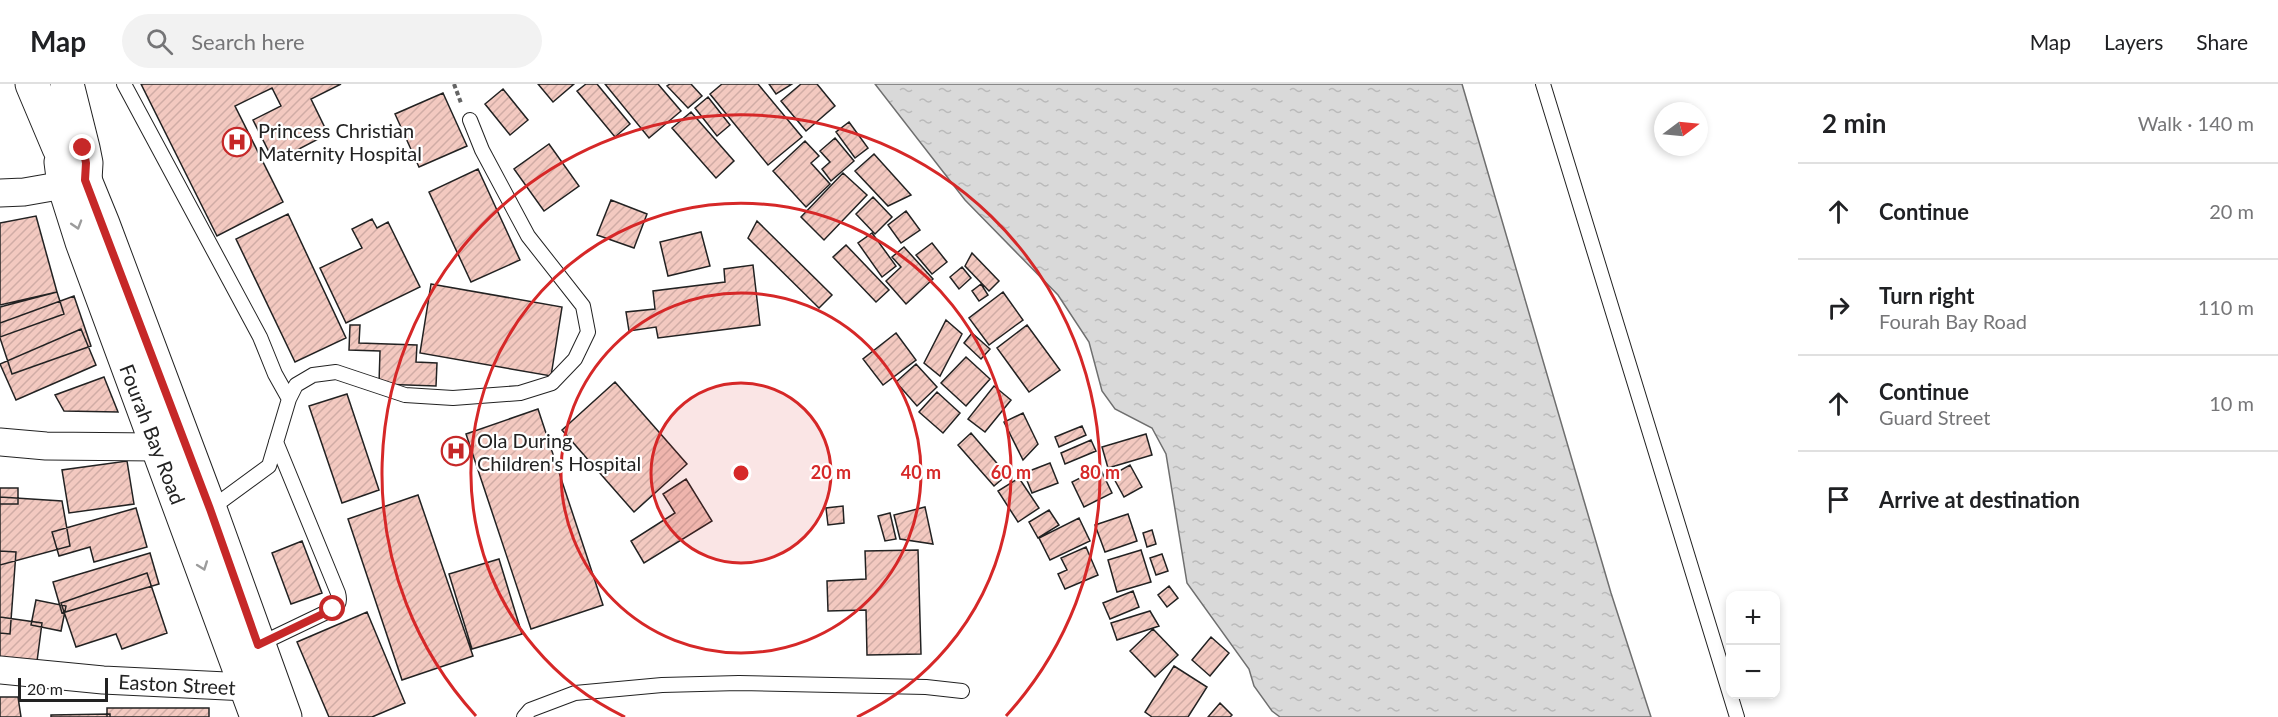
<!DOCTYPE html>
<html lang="en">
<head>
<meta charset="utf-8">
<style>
	body { margin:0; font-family:Lato,sans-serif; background:#f2f2f2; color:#202124 }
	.controls { position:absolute; right:18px; bottom:18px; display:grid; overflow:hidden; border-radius:12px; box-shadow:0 3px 9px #0003 }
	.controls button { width:54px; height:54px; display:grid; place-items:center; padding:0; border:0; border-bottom:2px solid #e0e0e0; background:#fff; color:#202124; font:30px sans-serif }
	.compass { position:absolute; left:1654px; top:18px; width:54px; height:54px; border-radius:50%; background:#fff; box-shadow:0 3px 9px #0003; rotate:74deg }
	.scale { position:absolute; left:18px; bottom:15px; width:90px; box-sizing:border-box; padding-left:6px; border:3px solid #222; border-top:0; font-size:16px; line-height:21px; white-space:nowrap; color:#222; -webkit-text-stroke:4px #fff; paint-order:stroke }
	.stop { position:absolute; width:18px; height:18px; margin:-14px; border:4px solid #c62828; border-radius:50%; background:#fff }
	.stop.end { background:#c62828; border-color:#fff; box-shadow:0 2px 6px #0008 }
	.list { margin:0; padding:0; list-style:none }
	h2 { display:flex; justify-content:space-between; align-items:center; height:78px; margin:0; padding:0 24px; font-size:26px }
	h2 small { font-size:20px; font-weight:400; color:#757577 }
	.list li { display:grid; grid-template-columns:39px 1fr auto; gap:18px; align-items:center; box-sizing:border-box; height:96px; padding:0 24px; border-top:2px solid #e0e0e0 }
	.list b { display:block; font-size:22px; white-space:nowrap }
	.list p { margin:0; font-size:20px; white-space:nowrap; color:#757577 }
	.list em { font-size:20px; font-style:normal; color:#757577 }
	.icon { flex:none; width:33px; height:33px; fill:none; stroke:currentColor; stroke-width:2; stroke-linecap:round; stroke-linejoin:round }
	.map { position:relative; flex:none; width:1798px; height:633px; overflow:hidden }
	header { display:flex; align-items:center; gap:36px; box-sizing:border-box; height:84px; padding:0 30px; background:#fff; border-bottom:2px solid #e0e0e0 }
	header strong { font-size:28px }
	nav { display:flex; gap:33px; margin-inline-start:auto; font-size:21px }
	.search { width:420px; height:54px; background:#f2f2f2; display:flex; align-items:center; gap:15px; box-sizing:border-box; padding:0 21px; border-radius:33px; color:#757577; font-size:22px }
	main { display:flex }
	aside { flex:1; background:#fff }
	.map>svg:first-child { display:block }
	.water { fill:url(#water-ripples); stroke:#6f6f6f; stroke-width:1.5 }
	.building { fill:url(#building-hatch); stroke:#222; stroke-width:1.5 }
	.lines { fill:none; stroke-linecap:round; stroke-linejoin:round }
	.lane-casing { stroke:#222; stroke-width:16 }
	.street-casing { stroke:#222; stroke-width:29 }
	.secondary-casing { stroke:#222; stroke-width:35 }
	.primary-casing { stroke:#222; stroke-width:35 }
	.path { stroke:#646464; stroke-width:4; stroke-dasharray:4.5 3; stroke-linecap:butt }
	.lane { stroke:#fff; stroke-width:14 }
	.street { stroke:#fff; stroke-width:27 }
	.secondary { stroke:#fff; stroke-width:33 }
	.primary { stroke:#fff; stroke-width:33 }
	.oneway { stroke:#9c9c9c }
	.route { stroke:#c62828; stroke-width:8 }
	.ring { fill:none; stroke:#d62828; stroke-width:3 }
	.labels { text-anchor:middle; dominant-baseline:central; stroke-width:4.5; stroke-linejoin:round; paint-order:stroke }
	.poi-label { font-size:20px; fill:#222; stroke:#fff; text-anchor:start }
	.street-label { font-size:20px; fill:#222; stroke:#fff }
	.centre { fill:#d62828; stroke:#fff; stroke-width:3 }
	.ring-label { font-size:18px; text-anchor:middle; font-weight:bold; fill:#d62828; stroke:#fff; stroke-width:4.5; stroke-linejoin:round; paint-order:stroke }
</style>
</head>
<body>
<header>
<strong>Map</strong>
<div class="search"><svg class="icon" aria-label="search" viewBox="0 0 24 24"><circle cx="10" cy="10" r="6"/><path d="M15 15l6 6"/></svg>Search here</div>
<nav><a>Map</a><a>Layers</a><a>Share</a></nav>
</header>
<main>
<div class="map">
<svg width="1798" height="633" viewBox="0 0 1798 633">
	<defs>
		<pattern id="water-ripples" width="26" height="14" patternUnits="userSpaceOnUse" patternTransform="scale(1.5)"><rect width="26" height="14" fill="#d9d9d9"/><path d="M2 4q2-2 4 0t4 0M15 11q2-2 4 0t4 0" fill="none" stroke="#bababa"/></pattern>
		<pattern id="building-hatch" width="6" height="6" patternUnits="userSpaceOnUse" patternTransform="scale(1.5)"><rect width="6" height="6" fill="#f3c9c0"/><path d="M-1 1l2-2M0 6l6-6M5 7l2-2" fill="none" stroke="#d0aca5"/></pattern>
	</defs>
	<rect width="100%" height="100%" fill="#fff"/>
	<path class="water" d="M875,0h587l149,509 40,124h-371l-8,-6 -18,-25 -5,-17 -62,-86 -21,-129 -14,-26 -37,-19 -13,-18 -13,-49 -31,-47 -93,-95z"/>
	<path class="building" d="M141,0h200l-30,15 17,35 -54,28 -21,-42 28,-14 -9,-18 -37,18 48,96 -66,34z
		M538,0h36l-21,18z
		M586,0h11l33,40 -15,13 -38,-46z
		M605,0h53l23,27 -32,27z
		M670,0h21l11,12 -14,12 -21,-22z
		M722,0h36l44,53 -34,28 -58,-71z
		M769,0h23l-16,10z
		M801,0h16l18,22 -29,25 -25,-30z
		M503,5l25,31 -18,15 -25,-31z
		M443,9l24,53 -48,21 -24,-53z
		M708,13l22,28 -13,11 -22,-28z
		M691,28l43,49 -18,17 -44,-50z
		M849,38l19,26 -13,10 -19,-26z
		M835,54l19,23 -23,20 -9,-12 8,-7 -10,-11z
		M805,57l14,15 -8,7 19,21 -24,23 -33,-36z
		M549,60l30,42 -35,25 -30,-42z
		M874,70l37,41 -23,11 -33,-35z
		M478,85l42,91 -49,22 -42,-90z
		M843,89l24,22 -43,45 -23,-23z
		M873,113l19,20 -17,17 -19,-20z
		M611,116l36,14 -13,34 -37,-13z
		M906,127l14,19 -19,13 -13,-18z
		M288,130l58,124 -51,24 -59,-123z
		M36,132l21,76 -57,13v-82z
		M372,135l5,9 11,-6 32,65 -74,36 -26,-55 42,-20 -10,-19z
		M757,137l75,74 -13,13 -71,-70z
		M701,148l9,34 -42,10 -8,-34z
		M872,149l24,33 -14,11 -24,-34z
		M932,159l15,19 -15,12 -16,-19z
		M846,161l43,45 -13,12 -43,-45z
		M904,163l29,32 -27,25 -20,-23 15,-14 -9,-10z
		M972,169l27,28 -10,10 -24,-25z
		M753,181l7,60 -102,13 -2,-11 -27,4 -3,-19 29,-3 -2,-18 72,-9 -1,-13z
		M962,183l9,11 -12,11 -9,-12z
		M431,200l131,23 -11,69 -131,-23z
		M981,200l7,11 -9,6 -7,-10z
		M57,208l7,22 -64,23v-30z
		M1003,208l20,28 -34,25 -20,-27z
		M74,212l17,50 -79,28 -12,-36v-15z
		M946,236l16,14 -22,42 -16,-13z
		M350,241h10l-1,18 58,2 -1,17 21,1 -1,23 -57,-2 1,-33 -31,-1z
		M1027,241l33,45 -31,22 -32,-44z
		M81,245l15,36 -80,35 -16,-36z
		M896,249l20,27 -33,25 -20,-26z
		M972,249l18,16 -9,10 -17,-16z
		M966,273l24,22 -24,27 -25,-23z
		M916,280l21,23 -20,19 -21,-24z
		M104,293l14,35 -54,-1 -9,-16z
		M615,298l72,82 -53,48 -72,-82z
		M994,302l17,14 -26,32 -17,-13z
		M937,308l23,21 -17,20 -24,-21z
		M347,310l32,96 -37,13 -33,-97z
		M538,325l65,196 -72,24 -65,-195z
		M1023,329l15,31 -15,16 -19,-38z
		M1082,342l4,9 -27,12 -4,-10z
		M971,349l36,42 -13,11 -36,-41z
		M1146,350l6,21 -44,13 -6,-21z
		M1091,356l5,11 -31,13 -4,-11z
		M127,377l7,43 -65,9 -7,-43z
		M1050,379l8,20 -26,10 -8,-20z
		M1130,381l12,22 -18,10 -12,-22z
		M1100,384l12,25 -28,14 -12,-25z
		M1019,394l20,30 -21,14 -20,-31z
		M686,395l26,42 -68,42 -13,-22 44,-28 -12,-19z
		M0,404h18v16h-18z
		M418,411l55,161 -71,24 -54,-161z
		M0,413l62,4 8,45 -70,19z
		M843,422l1,17 -16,2 -2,-17z
		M925,423l8,37 -33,-5 -6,-24z
		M136,424l11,39 -53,15 -4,-15 -31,9 -7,-24z
		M1049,426l10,15 -21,13 -9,-16z
		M890,429l6,26 -11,2 -7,-25z
		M1128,430l9,27 -32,11 -10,-27z
		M1079,434l11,23 -40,19 -11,-22z
		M1152,446l4,14 -9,3 -4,-14z
		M302,457l20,52 -31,11 -19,-51z
		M1086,463l12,28 -33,14 -7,-15 9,-4 -6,-12z
		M918,466l3,104 -54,1 -1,-45 -38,1 -1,-30 39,-2 -1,-28z
		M1141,466l10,32 -34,10 -9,-32z
		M0,467l16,1 -6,82 -10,-1z
		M150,469l9,31 -97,29 -9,-31z
		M1162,470l6,17 -12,4 -6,-17z
		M499,475l23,75 -50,15 -23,-75z
		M147,489l20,60 -45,16 -6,-15 -40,13 -15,-44z
		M1169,502l9,12 -11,9 -9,-12z
		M1133,507l6,16 -29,12 -7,-16z
		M36,516l30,6 -5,25 -30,-6z
		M1150,527l9,15 -42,14 -6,-17z
		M367,528l38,91 -33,14h-43l-32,-75z
		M0,533l42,6 -6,46 -36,-6z
		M1153,545l25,26 -23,22 -25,-26z
		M1211,553l18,16 -19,23 -18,-16z
		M1174,582l33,21 -19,30h-36l-7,-5z
		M0,613h18l3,20h-21z
		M1220,619l12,12 -2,2h-22z
		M107,624h102v9h-102z
		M110,630v3h-59v-2z"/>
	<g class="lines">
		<g class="lane-casing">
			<path id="lane" d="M124,0l136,253 15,37 14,25
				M1543,0l194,633
				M209,426l60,-44 20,-67 7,-14 17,-10 23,-3 69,23 48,3 67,-5 32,-10 23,-24 13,-27 -5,-26 -55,-70 -46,-86 -12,-30
				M258,561l75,-36c7,-4 7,-9 5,-16l-62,-151
				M524,633l6,-7 45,-17 87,-8 77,-2 187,4 36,4"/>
		</g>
		<g class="street-casing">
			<path id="street" d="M0,109l24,-1 40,-7
				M0,358l46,4 110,1
				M0,586l103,10 144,7"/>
		</g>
		<g class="secondary-casing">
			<path id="secondary" d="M67,0l16,64 3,15 -1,17 -16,4"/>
		</g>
		<g class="primary-casing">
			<path id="primary" d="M32,0l27,64 26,32 18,44 107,285 75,208
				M61,78l3,23 18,57 175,475"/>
		</g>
		<path class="path" d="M454,0l7,19"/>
		<use href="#lane" class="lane"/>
		<use href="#street" class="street"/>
		<use href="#secondary" class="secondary"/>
		<use href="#primary" class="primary"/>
	</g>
	<defs><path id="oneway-chevron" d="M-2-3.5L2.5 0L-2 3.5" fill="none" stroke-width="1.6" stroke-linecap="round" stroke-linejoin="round" transform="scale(1.5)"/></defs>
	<g class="oneway">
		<use href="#oneway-chevron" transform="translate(77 141) rotate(73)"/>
		<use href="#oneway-chevron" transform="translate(203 482) rotate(70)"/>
	</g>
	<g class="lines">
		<path class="route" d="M83,64l3,15 -1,17 125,329 48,136 75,-36"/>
	</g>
	<circle cx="741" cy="389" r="90" fill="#d62828" fill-opacity=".12"/>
	<g class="ring">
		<circle cx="741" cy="389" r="90"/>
		<circle cx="741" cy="389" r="180"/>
		<path d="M625 633A270 270 0 1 1 857 633"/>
		<path d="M476 632A359 359 0 1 1 1006 632"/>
	</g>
	<defs>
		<g id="hospital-ring" transform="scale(1.5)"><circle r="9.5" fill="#fff" stroke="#c62828" stroke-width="1.5"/><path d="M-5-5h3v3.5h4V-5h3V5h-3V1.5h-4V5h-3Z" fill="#c62828"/></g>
	</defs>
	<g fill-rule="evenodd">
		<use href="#hospital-ring" x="237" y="58"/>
		<use href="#hospital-ring" x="456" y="367"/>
	</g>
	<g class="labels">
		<g class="poi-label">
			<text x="258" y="46">Princess Christian<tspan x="258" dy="23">Maternity Hospital</tspan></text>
			<text x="477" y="356">Ola During<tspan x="477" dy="23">Children's Hospital</tspan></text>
		</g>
		<g class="street-label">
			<text transform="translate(153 350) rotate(69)">Fourah Bay Road</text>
			<text transform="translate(177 600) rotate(3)">Easton Street</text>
		</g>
	</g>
	<circle cx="741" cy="389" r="9" class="centre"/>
	<g class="ring-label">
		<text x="831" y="395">20 m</text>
		<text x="921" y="395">40 m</text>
		<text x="1011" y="395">60 m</text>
		<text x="1100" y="395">80 m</text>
	</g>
</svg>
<div class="controls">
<button>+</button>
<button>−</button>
</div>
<svg class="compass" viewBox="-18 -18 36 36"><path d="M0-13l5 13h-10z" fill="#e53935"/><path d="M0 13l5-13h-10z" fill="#757577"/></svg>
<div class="scale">20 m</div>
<div class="stop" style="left:333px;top:525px"></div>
<div class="stop end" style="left:83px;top:64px"></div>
</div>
<aside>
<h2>2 min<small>Walk · 140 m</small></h2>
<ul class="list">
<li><svg class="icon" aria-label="ahead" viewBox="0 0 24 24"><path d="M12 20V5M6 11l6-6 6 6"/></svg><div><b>Continue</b></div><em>20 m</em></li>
<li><svg class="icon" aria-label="right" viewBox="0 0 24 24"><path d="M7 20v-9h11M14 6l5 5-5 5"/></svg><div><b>Turn right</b><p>Fourah Bay Road</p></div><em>110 m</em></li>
<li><svg class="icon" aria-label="ahead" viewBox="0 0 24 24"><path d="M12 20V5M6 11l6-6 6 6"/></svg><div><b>Continue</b><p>Guard Street</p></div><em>10 m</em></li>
<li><svg class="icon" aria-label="arrive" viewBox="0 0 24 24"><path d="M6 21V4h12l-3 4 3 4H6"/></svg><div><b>Arrive at destination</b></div></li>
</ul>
</aside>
</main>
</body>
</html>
